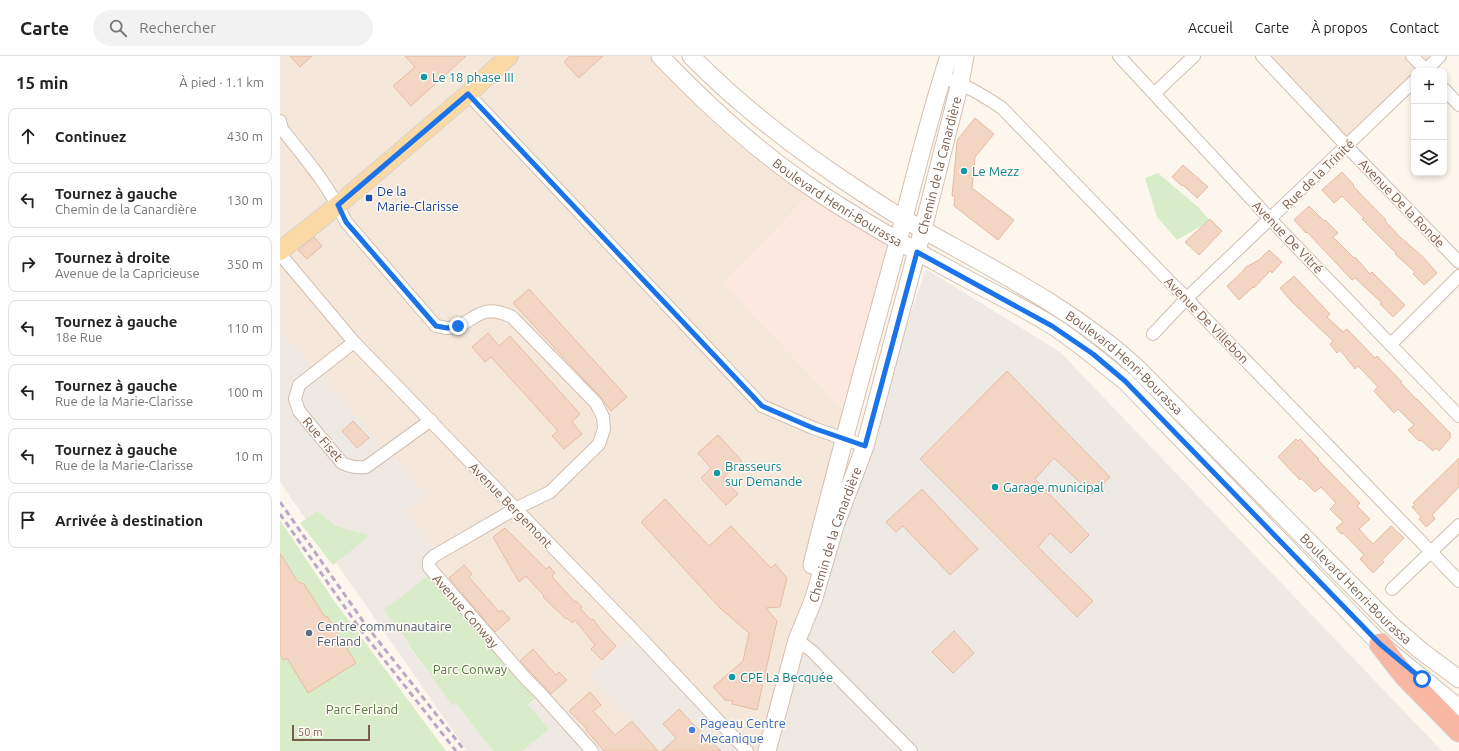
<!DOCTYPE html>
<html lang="fr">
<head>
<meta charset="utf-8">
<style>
	body { margin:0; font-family:Ubuntu,sans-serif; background:#f2f2f2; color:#222 }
	.controls { position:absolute; right:12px; top:12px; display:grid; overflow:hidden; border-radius:8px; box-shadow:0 2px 6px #0003 }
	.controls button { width:36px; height:36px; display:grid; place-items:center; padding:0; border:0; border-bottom:1px solid #e0e0e0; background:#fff; color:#222; font:20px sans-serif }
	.scale { position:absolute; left:12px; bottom:10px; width:78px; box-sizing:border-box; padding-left:4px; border:2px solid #7a5c4d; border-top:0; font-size:11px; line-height:14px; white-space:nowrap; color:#7a5c4d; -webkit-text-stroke:3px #fffaf3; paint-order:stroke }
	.stop { position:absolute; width:12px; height:12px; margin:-9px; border:3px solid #1a73e8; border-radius:50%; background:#fff }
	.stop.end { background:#1a73e8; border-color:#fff; box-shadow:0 1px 4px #0008 }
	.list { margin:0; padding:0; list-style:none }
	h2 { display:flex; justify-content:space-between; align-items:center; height:52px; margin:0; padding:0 16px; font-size:17px }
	h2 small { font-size:13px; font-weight:400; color:#767676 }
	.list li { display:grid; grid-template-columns:26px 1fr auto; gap:12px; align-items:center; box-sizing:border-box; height:56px; margin:0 8px 8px; padding:0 8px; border:1px solid #e0e0e0; border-radius:8px }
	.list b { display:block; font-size:15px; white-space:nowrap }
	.list p { margin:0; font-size:13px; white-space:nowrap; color:#767676 }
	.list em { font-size:13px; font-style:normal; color:#767676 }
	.icon { flex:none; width:22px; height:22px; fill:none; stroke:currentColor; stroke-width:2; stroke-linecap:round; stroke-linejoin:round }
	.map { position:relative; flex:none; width:1179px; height:695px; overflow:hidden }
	header { display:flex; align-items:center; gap:24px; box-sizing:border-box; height:56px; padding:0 20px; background:#fff; border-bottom:1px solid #e0e0e0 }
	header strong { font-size:19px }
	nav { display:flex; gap:22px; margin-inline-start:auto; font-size:14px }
	.search { width:280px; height:36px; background:#f2f2f2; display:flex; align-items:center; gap:10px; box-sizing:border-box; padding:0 14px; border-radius:22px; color:#767676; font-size:15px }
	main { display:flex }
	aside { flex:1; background:#fff }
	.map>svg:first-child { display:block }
	.residential { fill:#f5e8da }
	.commercial { fill:#fde8e0 }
	.industrial { fill:#efe9e4 }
	.green { fill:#d8ecc9 }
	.building { fill:#f3d5c3; stroke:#e6bba3 }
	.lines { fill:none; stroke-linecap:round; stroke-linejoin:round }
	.minor-casing { stroke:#d1beb0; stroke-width:14 }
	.secondary-casing { stroke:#d6c0b0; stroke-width:19 }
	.primary-casing { stroke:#dad1cd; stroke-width:20 }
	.motorway-casing { stroke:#dad1cd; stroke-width:23 }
	.minor { stroke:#fff; stroke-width:12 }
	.secondary { stroke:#fff; stroke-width:17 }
	.primary { stroke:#fbd9a5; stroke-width:18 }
	.motorway { stroke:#f7b7a3; stroke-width:21 }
	.rail { stroke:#b9a8c9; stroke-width:3; stroke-dasharray:6 4; stroke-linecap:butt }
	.route { stroke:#1a73e8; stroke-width:5 }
	.culture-dot { fill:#0f9aa8; stroke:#fffaf3; stroke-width:1.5 }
	.transit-dot { fill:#1a4fb4; stroke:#fffaf3; stroke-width:1.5 }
	.service-dot { fill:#5c6f8a; stroke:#fffaf3; stroke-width:1.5 }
	.shop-dot { fill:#3f7fe0; stroke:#fffaf3; stroke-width:1.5 }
	.labels { text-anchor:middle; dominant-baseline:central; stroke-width:3; stroke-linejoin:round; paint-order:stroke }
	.culture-label { font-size:13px; fill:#0d838f; stroke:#fffaf3; text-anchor:start }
	.street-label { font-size:13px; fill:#7a5c4d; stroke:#fffaf3 }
	.transit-label { font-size:13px; fill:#164399; stroke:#fffaf3; text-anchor:start }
	.service-label { font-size:13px; fill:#4e5e75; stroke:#fffaf3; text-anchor:start }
	.park-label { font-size:13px; fill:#537a41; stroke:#fffaf3 }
	.shop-label { font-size:13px; fill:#366cbe; stroke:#fffaf3; text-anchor:start }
</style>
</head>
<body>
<header>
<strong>Carte</strong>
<div class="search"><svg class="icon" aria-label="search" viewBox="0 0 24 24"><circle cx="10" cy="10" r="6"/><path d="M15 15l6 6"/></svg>Rechercher</div>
<nav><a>Accueil</a><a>Carte</a><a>À propos</a><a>Contact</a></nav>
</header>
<main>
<aside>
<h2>15 min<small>À pied · 1.1 km</small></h2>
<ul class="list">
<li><svg class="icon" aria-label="ahead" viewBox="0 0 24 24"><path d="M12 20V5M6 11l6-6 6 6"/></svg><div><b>Continuez</b></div><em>430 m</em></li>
<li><svg class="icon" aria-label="left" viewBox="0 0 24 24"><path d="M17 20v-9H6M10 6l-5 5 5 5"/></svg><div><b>Tournez à gauche</b><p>Chemin de la Canardière</p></div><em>130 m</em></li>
<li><svg class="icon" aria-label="right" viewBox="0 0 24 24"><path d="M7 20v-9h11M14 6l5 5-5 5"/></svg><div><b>Tournez à droite</b><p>Avenue de la Capricieuse</p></div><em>350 m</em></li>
<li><svg class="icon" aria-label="left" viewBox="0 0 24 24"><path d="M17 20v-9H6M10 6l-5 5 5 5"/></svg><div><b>Tournez à gauche</b><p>18e Rue</p></div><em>110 m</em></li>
<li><svg class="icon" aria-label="left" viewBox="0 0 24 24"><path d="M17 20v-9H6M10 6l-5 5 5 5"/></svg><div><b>Tournez à gauche</b><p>Rue de la Marie-Clarisse</p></div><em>100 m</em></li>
<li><svg class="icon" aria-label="left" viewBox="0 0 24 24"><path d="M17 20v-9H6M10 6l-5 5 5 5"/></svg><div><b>Tournez à gauche</b><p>Rue de la Marie-Clarisse</p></div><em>10 m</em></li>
<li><svg class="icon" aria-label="arrive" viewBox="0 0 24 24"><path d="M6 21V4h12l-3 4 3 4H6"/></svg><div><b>Arrivée à destination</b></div></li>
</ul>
</aside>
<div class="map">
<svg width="1179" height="695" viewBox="0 0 1179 695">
	<rect width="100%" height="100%" fill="#fdf6ec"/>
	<path class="residential" d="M0,0h380l154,134 -90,93 126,134 -46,181 -7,42 -30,111h-20l-157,-78 41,46 -35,32 -167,-184 10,-14 -36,-41 22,-18 -145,-164z
		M982,0h178l-15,15h-11v10l-67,65z"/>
	<path class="commercial" d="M534,134l84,50 -48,177 -127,-134z"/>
	<path class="industrial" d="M646,213l134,83 382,399h-674l97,-305z
		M0,274l145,164 -21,18 36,41 -6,3 -2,17 -22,70 -2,2 45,60 3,-2 37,48h-26l-187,-269z
		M356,577l111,118h-151l35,-32 -41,-46z
		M261,638l51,57h-69l26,-22 -21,-23z"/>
	<path class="green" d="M878,117l40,34 12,14 -33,19 -20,-23 -12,-39z
		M37,455l19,15 33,9 -3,4 -33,26 -33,-42z
		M0,464l52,78 114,153h-166v-103v7l3,5 4,-2 21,34 19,-76 -2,1 -21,-33 -2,-1 -2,1 -20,-31z
		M152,517l109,121 -13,11 21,24 -26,22h-30l-37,-48 -3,3 -45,-62 1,-2 -25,-32z"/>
	<path class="building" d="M10,0h22l-12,11z
		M125,0h61l-55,50 -18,-20 22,-19z
		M290,0h33l-24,22 -15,-16z
		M695,62l19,16 -19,23 -3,31 42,32 -16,20 -44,-34 1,-10h-3l5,-54 1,-3z
		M903,109l25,22 -11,11 -14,-13 -1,1 -10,-9z
		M1062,116l12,13 -1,1 33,34 -1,1 15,16 23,20 14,16 -13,12 -11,-11 2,-2 -20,-18 1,-1 -34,-34 2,-1 -22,-22 -8,7 -12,-13z
		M1029,150l15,15 1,-1 13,13 -5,4 21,21 1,-1 15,17 2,-2 33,33 -12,12 -13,-13 2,-1 -27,-25 -3,2 -45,-48 -1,1 -12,-13z
		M930,163l12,12 -23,24 -14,-13z
		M34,181l8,9 -15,13 -9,-9z
		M989,194l13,12 -10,11 -2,-2 -16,17 -1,-1 -14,13 -12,-14 15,-14 4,-5 13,-7z
		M1014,220l36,38 -3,3 16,15 4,-3 28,29 2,-2 25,26 -1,1 15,16h1l34,35 -2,1 2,2 -12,14 -3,-3 -3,3 -12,-11 -2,1 -11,-11 6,-5 -16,-16 -4,4 -20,-22 4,-4 -20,-21 -3,3 -15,-19 -3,3 -7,-9 3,-3 -41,-39 -12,-14z
		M249,233l98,108 -16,14 -10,-13 -88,-95z
		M208,277l11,13 11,-10 70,78 -8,8 10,12 -18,15 -12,-13 6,-5 -67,-74 -6,5 -13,-15z
		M727,315l103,106 -18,17 -38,-36 -19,21 54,56 -18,18 -21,-20 -12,14 55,54 -16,16 -157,-158z
		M73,365l16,17 -12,10 -15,-17z
		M438,379l24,26 -19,17 15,16 -12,11 -25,-27 10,-10 -13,-15z
		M1016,383l2,2 2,-2 11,12 8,8 -1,1 42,43 -3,3 13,13 -11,10 14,15 18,-18 13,12 -22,22 2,2 -11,11 -13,-14 4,-4 -21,-22 -2,1 -5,-6 7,-6 -13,-13 6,-6 -15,-16 -6,5 -14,-14 -1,2 -22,-23z
		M1179,402v29l-27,28 3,4 -9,8 -7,-8 2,-2 -9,-10 3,-2 -2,-2z
		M642,433l56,60 -28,26 -47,-49 -7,6 -10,-10z
		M385,443l44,47 22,-20 40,42 4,-4 12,14 -7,29 -14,1 11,13 -20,89 -25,-6 1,-3 -8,-1 -12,-13 30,-26 6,-28 -29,-25 -79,-86z
		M225,472l41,41 3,-3 6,7 -3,3 1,2 22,24 1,-1 6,6 -2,1 11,12 2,-1 9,12 14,15 -14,14 -11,-11 4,-4 -20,-25 -3,3 -5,-5 -1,1 -23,-22 1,-1 -18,-20 -7,6 -26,-45z
		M0,497l18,29 6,2 21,33 2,-1 29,47 -48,30 -21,-35 -4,2 -3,-6z
		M184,509l8,9 -3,3 30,35 3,-2 8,9 -15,13 -46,-54z
		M674,575l20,22 -21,20 -21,-21z
		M253,593l23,26 3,-3 8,8 -16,14 -31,-33z
		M310,636l11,13 -8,6 22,24 17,-14 26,30h-54l-18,-21 1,-1 -18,-18z
		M399,653l13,14 29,28h-59l14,-13 -13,-14z"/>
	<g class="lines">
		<g class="minor-casing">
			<path id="minor" d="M839,0l151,163 189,197
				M982,0l95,101 102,105
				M1132,0l15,15
				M1145,15l15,-15
				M662,21c24,8 39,17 60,31l173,179 12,11 10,12 262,271
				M1164,33l15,16
				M875,37l39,-37
				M188,38l294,312 51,22 52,18
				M0,65l2,8c23,29 48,58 64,93l90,104c3,0 8,2 12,2 27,-2 28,-28 64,-11l84,86 7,14 1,12 -5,15 -49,48 -35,17 -81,47 -5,5v6l97,112 15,15 51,57
				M0,198l74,88 282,291 111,118
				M873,278l34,-36 227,-217
				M74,286l-55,43 -4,14 4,12 43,52c8,4 15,5 24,4l65,-47
				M1111,288l68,-68
				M1112,533l67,-64
				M517,584l15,11 99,100"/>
		</g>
		<g class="secondary-casing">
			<g id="secondary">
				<path id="s1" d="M380,0c47,49 97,96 155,134 49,33 102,62 154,90 28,15 57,29 84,46 26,17 48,36 72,55l255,263 79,64"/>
				<path id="s2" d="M411,0c51,52 109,96 170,136 14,9 28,19 43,27 80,46 167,87 234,150l253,256 29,25 39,29"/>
				<path d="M532,509c26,-106 55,-211 84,-316 17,-65 32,-129 53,-193"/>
				<path id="s3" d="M487,695l30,-111 16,-39 22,-75 30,-80 61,-229 34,-134 5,-27"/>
			</g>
		</g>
		<g class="primary-casing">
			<path id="primary" d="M0,195l58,-46 130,-111 41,-38"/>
		</g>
		<g class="motorway-casing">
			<path id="motorway" d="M1100,588l25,32 54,55"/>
		</g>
		<use href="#minor" class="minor"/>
		<use href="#secondary" class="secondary"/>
		<use href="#primary" class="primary"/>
		<use href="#motorway" class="motorway"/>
		<path class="rail" d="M0,446l85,122 100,127
			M0,458l80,115 96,122"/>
	</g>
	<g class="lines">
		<path class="route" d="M178,270l-11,2 -11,-2 -90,-104 -8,-17 130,-111 294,312 51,22 52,18 52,-194 135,74 41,28 32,27 255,263 42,35"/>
	</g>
	<g class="culture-dot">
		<circle cx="144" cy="21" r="4"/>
		<circle cx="684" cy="115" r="4"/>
		<circle cx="437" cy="417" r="4"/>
		<circle cx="715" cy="431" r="4"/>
		<circle cx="452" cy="621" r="4"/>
	</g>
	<rect class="transit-dot" x="85" y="138" width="8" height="8" rx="2"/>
	<circle class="service-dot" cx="29" cy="577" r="4"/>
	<circle class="shop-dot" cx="412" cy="674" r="4"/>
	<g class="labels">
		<g class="culture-label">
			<text x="152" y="21">Le 18 phase III</text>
			<text x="692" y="115">Le Mezz</text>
			<text x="445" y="410">Brasseurs<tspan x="445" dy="15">sur Demande</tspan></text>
			<text x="723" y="431">Garage municipal</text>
			<text x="460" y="621">CPE La Becquée</text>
		</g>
		<g class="street-label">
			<text stroke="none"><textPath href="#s3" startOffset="611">Chemin de la Canardière</textPath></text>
			<text transform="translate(1038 118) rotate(-44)">Rue de la Trinité</text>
			<text stroke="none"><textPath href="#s1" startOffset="231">Boulevard Henri-Bourassa</textPath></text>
			<text transform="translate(1122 147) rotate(46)">Avenue De la Ronde</text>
			<text transform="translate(1008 181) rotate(46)">Avenue De Vitré</text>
			<text transform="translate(927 264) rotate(46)">Avenue De Villebon</text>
			<text stroke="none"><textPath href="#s2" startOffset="533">Boulevard Henri-Bourassa</textPath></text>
			<text transform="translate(43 383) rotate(49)">Rue Fiset</text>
			<text transform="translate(231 449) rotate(46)">Avenue Bergemont</text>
			<text stroke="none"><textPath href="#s3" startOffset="227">Chemin de la Canardière</textPath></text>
			<text stroke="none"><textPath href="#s2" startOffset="857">Boulevard Henri-Bourassa</textPath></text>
			<text transform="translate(186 555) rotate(49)">Avenue Conway</text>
		</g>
		<g class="transit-label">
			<text x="97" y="135">De la<tspan x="97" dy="15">Marie-Clarisse</tspan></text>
		</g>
		<g class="service-label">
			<text x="37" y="570">Centre communautaire<tspan x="37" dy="15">Ferland</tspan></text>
		</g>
		<g class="park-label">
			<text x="190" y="613">Parc Conway</text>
			<text x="82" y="653">Parc Ferland</text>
		</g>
		<g class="shop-label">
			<text x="420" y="667">Pageau Centre<tspan x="420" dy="15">Mecanique</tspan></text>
		</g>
	</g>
</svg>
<div class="controls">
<button>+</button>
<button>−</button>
<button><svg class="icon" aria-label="layers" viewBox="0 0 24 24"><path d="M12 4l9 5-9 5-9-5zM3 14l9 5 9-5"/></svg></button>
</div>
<div class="scale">50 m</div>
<div class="stop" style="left:1142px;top:623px"></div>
<div class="stop end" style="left:178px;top:270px"></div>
</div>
</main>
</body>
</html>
